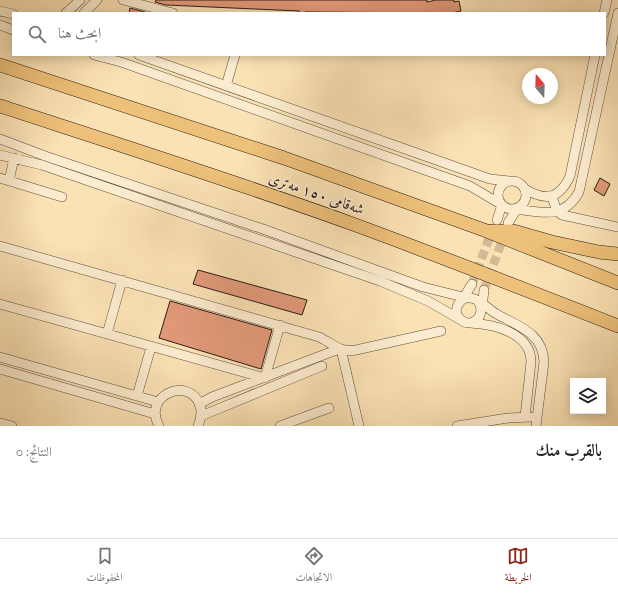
<!DOCTYPE html>
<html lang="ar">
<head>
<meta charset="utf-8">
<style>
	body { margin:0; font-family:"Sorts Mill Goudy",Amiri,serif; background:#f2f2f2; color:#222; direction:rtl }
	.controls { position:absolute; right:12px; bottom:12px; display:grid; overflow:hidden; border-radius:0px; box-shadow:0 2px 10px #0003 }
	.controls button { width:36px; height:36px; display:grid; place-items:center; padding:0; border:0; border-bottom:1px solid #e0e0e0; background:#fff; color:#222; font:20px sans-serif }
	.compass { position:absolute; left:522px; top:68px; width:36px; height:36px; border-radius:50%; background:#fff; box-shadow:0 2px 10px #0003; rotate:341deg }
	.list { margin:0; padding:0; list-style:none }
	h2 { display:flex; justify-content:space-between; align-items:center; height:52px; margin:0; padding:0 16px; font-size:17px }
	h2 small { font-size:13px; font-weight:400; color:#767676 }
	.icon { flex:none; width:22px; height:22px; fill:none; stroke:currentColor; stroke-width:2; stroke-linecap:round; stroke-linejoin:round }
	.map { position:relative; flex:none; width:618px; height:426px; overflow:hidden; direction:ltr }
	.search { position:absolute; background:#fff; box-shadow:0 2px 10px #0003; left:12px; right:12px; top:12px; height:44px; display:flex; align-items:center; gap:10px; box-sizing:border-box; padding:0 14px; border-radius:0px; color:#767676; font-size:15px }
	.sheet { height:112px; background:#fff }
	nav { display:flex; justify-content:space-around; align-items:center; box-sizing:border-box; height:56px; border-top:1px solid #e0e0e0; background:#fff; font-size:11px; color:#767676 }
	nav a { display:grid; justify-items:center; gap:2px }
	nav .on { color:#8f2418 }
	.map>svg:first-child { display:block }
	.building { fill:#e39a7a; stroke:#2a1c16 }
	.lines { fill:none; stroke-linecap:round; stroke-linejoin:round }
	.minor-tunnel { stroke:#d1ba95; stroke-width:9; stroke-dasharray:9 4.5; stroke-linecap:butt }
	.minor-casing { stroke:#5e4e3e; stroke-width:10 }
	.highway-casing { stroke:#2a1c16; stroke-width:14 }
	.minor { stroke:#fceccf; stroke-width:9 }
	.highway { stroke:#eec17a; stroke-width:13 }
	.labels { text-anchor:middle; dominant-baseline:central; stroke-width:3; stroke-linejoin:round; paint-order:stroke }
	.street-label { font-size:15px; fill:#2a1c16; stroke:#fceccf }
</style>
</head>
<body>
<div class="map">
<svg width="618" height="426" viewBox="0 0 618 426">
	<rect width="100%" height="100%" fill="#fbe2b5"/>
	<filter id="stains"><feTurbulence type="fractalNoise" baseFrequency=".005" numOctaves="4"/><feColorMatrix values="0 0 0 0 .2 0 0 0 0 .09 0 0 0 0 .02 0 0 0 .5 -.17"/></filter>
	<radialGradient id="worn" r=".72"><stop offset=".6" stop-color="#630" stop-opacity="0"/><stop offset="1" stop-color="#630" stop-opacity=".3"/></radialGradient>
	<path class="building" d="M156,0h271v2l9,-2h18v2l5,-1 2,10 -9,2 -147,-1v1h-6v-2l-133,-6 -11,-3z
		M130,8l15,4v1h-16z
		M600,178l10,6 -6,12 -10,-6z
		M198,270l109,30 -5,15 -109,-31z
		M170,301l102,29 -11,39 -102,-31z"/>
	<g class="lines">
		<path class="minor-tunnel" d="M472,284l21,-56
			M484,290l21,-57"/>
		<g class="minor-casing">
			<path id="minor" d="M123,0l50,13
				M0,11l13,3
				M66,13l14,-13
				M84,13l13,-13
				M604,13l3,-13
				M0,25l13,5
				M94,55l27,7 349,124 32,19 -5,15
				M139,55l351,124 19,2
				M226,86l9,-31
				M0,139l45,17 218,73 160,58 44,11
				M0,155l42,10 338,116 48,20 33,19
				M0,178l62,19
				M498 195a14 14 0 1 1 28 0a14 14 0 1 1-28 0Z
				M9,181l5,-23
				M525,189c20,12 34,11 45,-13l25,-121
				M552,197l5,14 5,4 56,12
				M508,223l9,-14c26,4 47,10 62,-17l39,-179
				M0,246l319,91c13,6 21,16 37,13l85,-19
				M462,300l10,-16
				M478,301c10,15 -8,30 -19,17 -7,-8 1,-22 12,-20 9,1 16,10 24,15 22,13 48,19 49,49l-8,64
				M0,304l265,74 15,-53
				M482,308l2,-18
				M470,323c24,1 61,10 61,39l-6,55
				M107,334l15,-54
				M341,349l18,77
				M0,357l158,45
				M0,369l155,45
				M137,396l14,-49
				M199,404l13,-7 127,-48
				M201,416l121,-50
				M0,423l12,3
				M159,426c-17,-30 29,-51 41,-21 2,7 1,14 -2,21
				M280,426l49,-18
				M457,426l51,-8 23,-1"/>
		</g>
		<g class="highway-casing">
			<path id="highway" d="M0,65l284,93 200,72 134,53
				M0,106c117,38 234,75 350,117 90,33 179,68 268,103
				M492,231h21l39,11 47,10 19,2"/>
		</g>
		<use href="#minor" class="minor"/>
		<use href="#highway" class="highway"/>
	</g>
	<g class="labels">
		<g class="street-label">
			<text transform="translate(316 195) rotate(19)">شەقامی ١٥٠ مەتری</text>
		</g>
	</g>
	<rect width="100%" height="100%" filter="url(#stains)"/>
	<rect width="100%" height="100%" fill="url(#worn)"/>
</svg>
<div class="controls">
<button><svg class="icon" aria-label="layers" viewBox="0 0 24 24"><path d="M12 4l9 5-9 5-9-5zM3 14l9 5 9-5"/></svg></button>
</div>
<svg class="compass" viewBox="-18 -18 36 36"><path d="M0-13l5 13h-10z" fill="#e53935"/><path d="M0 13l5-13h-10z" fill="#767676"/></svg>
<div class="search"><svg class="icon" aria-label="search" viewBox="0 0 24 24"><circle cx="10" cy="10" r="6"/><path d="M15 15l6 6"/></svg>ابحث هنا</div>
</div>
<section class="sheet">
<h2>بالقرب منك<small>النتائج: 0</small></h2>
<ul class="list">
</ul>
</section>
<nav>
<a class="on"><svg class="icon" aria-label="map" viewBox="0 0 24 24"><path d="M3 6l6-2 6 2 6-2v14l-6 2-6-2-6 2zM9 4v14M15 6v14"/></svg>الخريطة</a>
<a><svg class="icon" aria-label="directions" viewBox="0 0 24 24"><path d="M12 3l9 9-9 9-9-9zM9 14v-3h6M13 9l2 2-2 2"/></svg>الاتجاهات</a>
<a><svg class="icon" aria-label="saved" viewBox="0 0 24 24"><path d="M7 4h10v16l-5-4-5 4z"/></svg>المحفوظات</a>
</nav>
</body>
</html>
